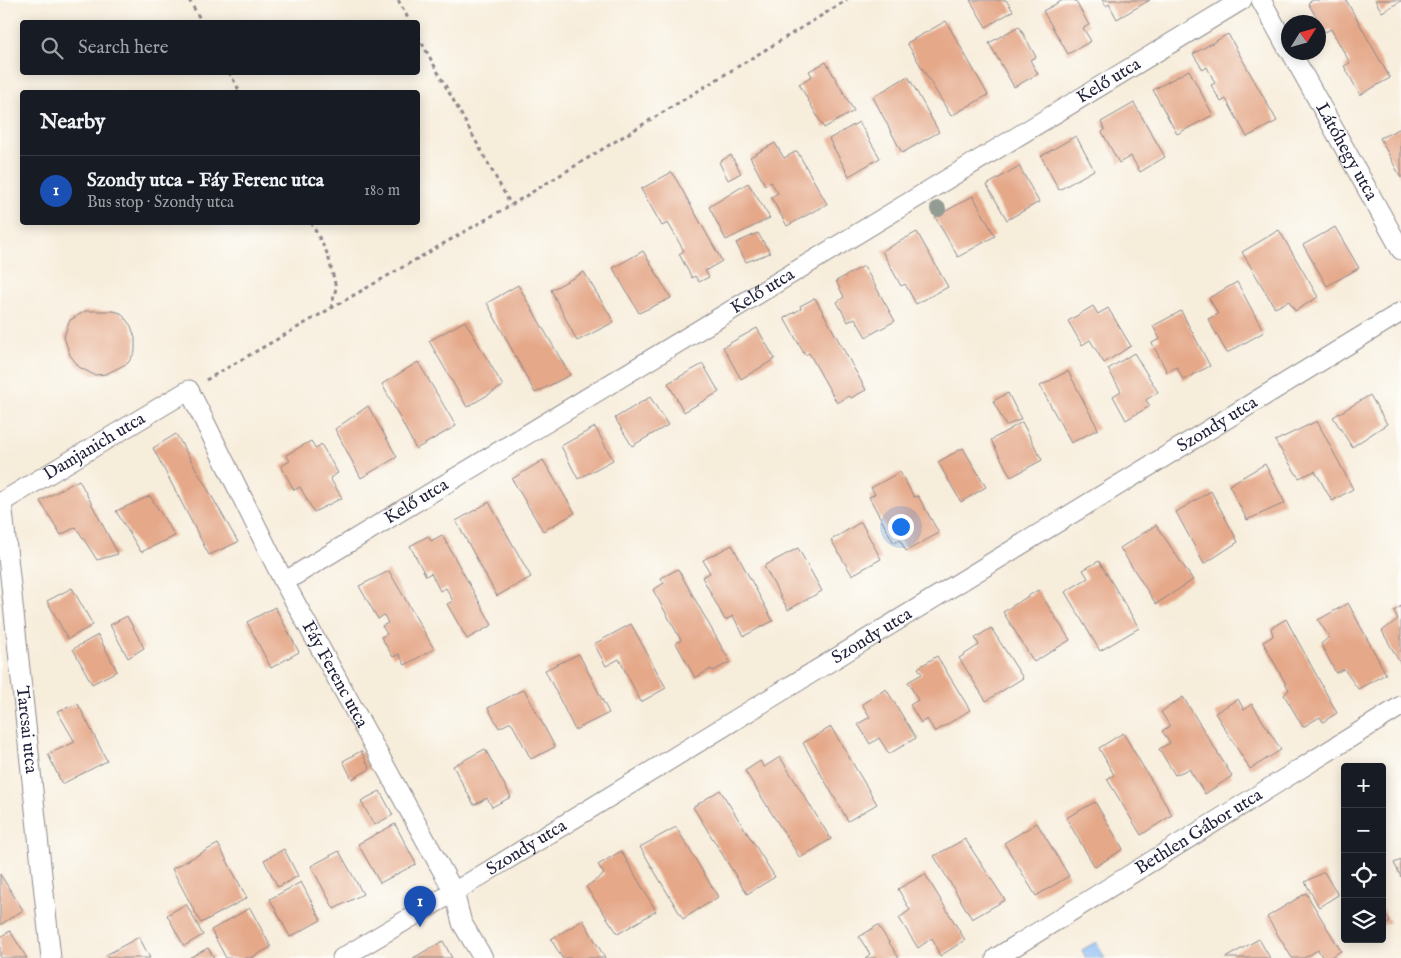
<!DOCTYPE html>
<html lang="en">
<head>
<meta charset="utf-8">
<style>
	body { margin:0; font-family:"IM FELL English",serif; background:#20242c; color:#f1f3f6 }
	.controls { position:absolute; right:15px; bottom:15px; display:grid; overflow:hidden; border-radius:5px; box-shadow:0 2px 12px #0003 }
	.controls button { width:45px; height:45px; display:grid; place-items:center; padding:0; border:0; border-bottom:1px solid #363941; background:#171b24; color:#f1f3f6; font:25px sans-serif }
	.compass { position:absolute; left:1281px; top:15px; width:45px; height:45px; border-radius:50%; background:#171b24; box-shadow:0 2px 12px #0003; rotate:53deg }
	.you { position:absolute; left:900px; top:526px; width:18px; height:18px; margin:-12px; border:4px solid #fff; border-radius:50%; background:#1a73e8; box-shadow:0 0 0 8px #1a73e833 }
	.badge { display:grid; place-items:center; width:32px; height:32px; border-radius:50%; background:#ea580c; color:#fff; font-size:16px; font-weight:700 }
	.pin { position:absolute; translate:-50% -41px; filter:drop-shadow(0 1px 2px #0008) }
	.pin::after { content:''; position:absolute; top:26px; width:18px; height:15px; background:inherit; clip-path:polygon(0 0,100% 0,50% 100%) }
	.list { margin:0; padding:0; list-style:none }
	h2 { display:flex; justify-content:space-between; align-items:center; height:65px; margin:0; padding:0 20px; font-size:21px }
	h2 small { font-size:16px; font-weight:400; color:#9ea1a6 }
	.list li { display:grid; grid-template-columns:32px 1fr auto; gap:15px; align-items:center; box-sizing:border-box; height:70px; padding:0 20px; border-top:1px solid #363941 }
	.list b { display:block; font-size:19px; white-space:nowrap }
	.list p { margin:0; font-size:16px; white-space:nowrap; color:#9ea1a6 }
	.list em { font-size:16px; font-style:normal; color:#9ea1a6 }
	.icon { flex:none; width:28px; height:28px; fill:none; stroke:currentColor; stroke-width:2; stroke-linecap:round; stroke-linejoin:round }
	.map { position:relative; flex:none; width:1401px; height:958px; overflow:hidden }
	.search { position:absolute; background:#171b24; box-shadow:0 2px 12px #0003; left:20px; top:20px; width:400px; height:55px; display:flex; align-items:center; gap:12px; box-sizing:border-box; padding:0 18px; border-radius:5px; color:#9ea1a6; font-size:19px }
	.panel { position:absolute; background:#171b24; box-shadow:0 2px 12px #0003; left:20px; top:90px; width:400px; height:135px; border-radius:5px }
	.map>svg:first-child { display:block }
	.water { fill:#88bcf6; stroke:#556f98 }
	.building { fill:#e5a889 }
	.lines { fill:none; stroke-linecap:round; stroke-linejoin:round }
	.street-casing { stroke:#8c888b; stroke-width:21 }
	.path { stroke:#8c888b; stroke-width:3; stroke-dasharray:4 4; stroke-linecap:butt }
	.street { stroke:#fff; stroke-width:19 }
	.tree { fill:#939c92 }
	.labels { text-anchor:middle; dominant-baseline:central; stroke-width:4; stroke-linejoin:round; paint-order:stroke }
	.street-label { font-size:18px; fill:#22223b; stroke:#fdfcf7 }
</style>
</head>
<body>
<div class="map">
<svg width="1401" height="958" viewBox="0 0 1401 958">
	<rect width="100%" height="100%" fill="#fdfcf7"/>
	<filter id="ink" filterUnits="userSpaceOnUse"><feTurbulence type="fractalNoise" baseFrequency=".02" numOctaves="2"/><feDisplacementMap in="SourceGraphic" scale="10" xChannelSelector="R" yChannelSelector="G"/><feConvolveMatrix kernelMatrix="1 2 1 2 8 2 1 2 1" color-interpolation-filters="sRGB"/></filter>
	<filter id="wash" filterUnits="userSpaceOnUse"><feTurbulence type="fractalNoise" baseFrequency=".0096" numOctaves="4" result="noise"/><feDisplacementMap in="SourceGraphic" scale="20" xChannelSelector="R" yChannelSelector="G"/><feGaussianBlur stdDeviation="1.12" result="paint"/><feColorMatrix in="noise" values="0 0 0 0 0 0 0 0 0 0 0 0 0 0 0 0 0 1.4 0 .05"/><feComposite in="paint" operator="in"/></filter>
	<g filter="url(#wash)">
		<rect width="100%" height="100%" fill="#f7eddb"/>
		<path class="water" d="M1096,942l9,16h-19l-4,-8z"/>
		<g id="blocks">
			<path class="building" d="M970,0h36l7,11 -27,16z
				M1063,0h12l14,25 -6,3 8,13 -23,13 -25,-43z
				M1102,0h48l-33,19 -8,-15 -3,2z
				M1313,0h33l44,78 -30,17 -16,-29 6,-3 -19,-34 -6,3 -17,-29z
				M1375,0h26v1l-19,11z
				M946,21l42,74 -37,21 -44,-73z
				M1019,26l17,31 -6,3 8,14 -24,13 -25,-44z
				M1228,34l49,87 -30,16 -21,-38 -5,3 -10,-17 4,-2 -8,-16 -4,3 -10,-16z
				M826,62l28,49 -30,17 -25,-44 13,-8 -3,-5z
				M1189,70l24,45 -36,19 -24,-44z
				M908,76l31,56 -37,21 -29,-56z
				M1134,103l31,54 -25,15 -9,-16 -12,7 -17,-31 3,-2 -4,-8z
				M859,122l21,36 -31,18 -20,-37z
				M1401,128v50l-21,-40z
				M1076,136l18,34 -35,20 -18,-34z
				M775,143l9,15 13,-7 30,53 -40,22 -16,-29 7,-4 -7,-11 -6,3 -15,-28z
				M731,155l10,18 -13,7 -9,-18z
				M1019,166l20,36 -32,18 -20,-35z
				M672,172l50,89 -17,10 4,6 -10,5 -4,-6 -3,2 -13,-24 5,-3 -16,-28 -6,3 -21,-37z
				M748,183l22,35 -44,22 -17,-33z
				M973,196l22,40 -37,21 -23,-40z
				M1335,227l24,41 -32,18 -24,-41z
				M1279,230l39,67 -23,14 -6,-10 -14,7 -33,-56z
				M917,232l31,55 -32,17 -11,-20 -4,2 -19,-35z
				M758,233l12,20 -24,9 -10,-19z
				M643,251l28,47 -32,15 -26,-45z
				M864,266l31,55 -29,16 -11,-19 -7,4 -11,-20 7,-5 -8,-16z
				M584,272l30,50 -37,19 -26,-51z
				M1237,282l27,50 -37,21 -19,-34 10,-5 -9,-16z
				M518,285l52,90 -35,18 -48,-90z
				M815,298l51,92 -15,8 -2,-2 -12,7 -28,-50 -4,2 -21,-37 17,-9 -1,-3z
				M1093,306l5,8 10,-6 23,38 -27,17 -14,-23 -8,5 -14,-24z
				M85,311h28l8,2 10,13 4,12v14l-7,11 -22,11 -12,1 -15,-8 -9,-12 -6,-18 5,-16z
				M1181,311l29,55 -27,14 -6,-13 -10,5 -15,-29 8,-4 -7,-13z
				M465,321l38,65 -36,21 -38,-66z
				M757,328l18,31 -34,20 -18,-32z
				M1134,353l24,39 -12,8 4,6 -24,14 -13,-24 8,-5 -13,-22z
				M418,362l38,64 -40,23 -34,-65z
				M703,364l16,28 -35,20 -16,-29z
				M1068,371l30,58 -27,14 -31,-57z
				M1008,393l13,26 -15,7 -13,-25z
				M1370,395l17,29 -35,23 -19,-30z
				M650,397l18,28 -36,21 -17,-28z
				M368,406l29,51 -36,21 -26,-49z
				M1317,421l36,68 -21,12 -17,-30 -16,7 -24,-37z
				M1022,422l20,38 -31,17 -20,-37z
				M595,427l18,33 -35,19 -17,-33z
				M176,434l62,108 -29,13 -56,-107z
				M311,441l5,8 5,-5 17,29 -8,5 12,20 -28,14 -14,-25 -6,3 -13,-24 9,-5 -4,-6z
				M963,448l23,39 -25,15 -23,-40z
				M543,460l32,53 -32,18 -31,-52z
				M1265,464l20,39 -38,17 -18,-35z
				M900,472l14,25 4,-1 21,37 -33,18 -6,-11 -6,3 -25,-46 6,-3 -4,-6z
				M79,480l39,74 -21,6 -21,-33 -15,8 -21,-34z
				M1211,491l27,51 -34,22 -28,-52z
				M150,496l25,40 -34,16 -25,-41z
				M489,502l42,75 -34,19 -41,-75z
				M861,522l20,37 -29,16 -21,-35z
				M1156,525l37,55 -37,24 -36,-56z
				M442,535l50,90 -25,14 -20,-35 6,-3 -7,-13 -6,3 -9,-18 -5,3 -16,-30 18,-10 3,5z
				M732,545l41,76 -29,15 -11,-20 -8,4 -23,-43 8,-4 -7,-13z
				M798,548l24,43 -34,19 -24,-44z
				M1099,561l40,67 -39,23 -35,-59 23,-14 -5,-8z
				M678,569l52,93 -17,9 -2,-2 -16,9 -19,-35 5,-3 -28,-50 11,-7 -3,-5z
				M389,571l45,78 -29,16 -6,-11 -6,3 -12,-20 6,-3 -5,-8 6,-3 -4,-8 -6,4 -19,-33z
				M72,588l21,37 -25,14 -21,-38z
				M1038,590l32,50 -36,22 -31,-50z
				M1348,603l38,71 -28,15 -14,-20 -8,4 -15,-29 8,-7 -11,-17z
				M1401,606v56l-1,1 -18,-32 16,-12 -4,-8z
				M275,607l24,45 -28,16 -24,-46z
				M127,616l17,32 -16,10 -18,-33z
				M1286,619l51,94 -14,9 -3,-5 -17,10 -19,-32 5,-5 -26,-48 10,-6 -2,-8z
				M631,624l35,64 -25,14 -22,-43 -13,7 -12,-22z
				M991,628l32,50 -37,23 -27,-43 20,-13 -4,-7z
				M98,635l19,36 -25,13 -19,-35z
				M579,654l30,59 -34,17 -30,-60z
				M937,656l33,54 -35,22 -8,-13 -6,4 -11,-18 8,-5 -10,-18 14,-8 -4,-6z
				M524,689l31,58 -24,12 -20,-37 -12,6 -11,-20z
				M886,689l30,49 -27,16 -10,-16 -9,6 -12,-20 12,-7 -8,-13z
				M1183,697l49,79 -27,18 -16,-25 -14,6 -16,-26 11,-6 -8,-12 8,-5 -9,-14z
				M1238,699l6,11 8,-6 29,46 -31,19 -35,-56z
				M78,704l29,57 -45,23 -14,-30 27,-12 -18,-31z
				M831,727l46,77 -29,17 -45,-78z
				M1123,733l49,82 -31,20 -34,-56 7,-4 -15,-27z
				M485,749l26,48 -19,10 -5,-9 -13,7 -21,-39z
				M361,751l9,18 -18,10 -9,-18z
				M780,757l51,82 -31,19 -55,-87 15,-10 4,6z
				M720,790l55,87 -28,17 -54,-87z
				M380,791l13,24 -19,10 -13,-24z
				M1095,802l28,47 -28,18 -29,-49z
				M1037,823l32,53 -33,20 -32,-53z
				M395,824l21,40 -36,19 -22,-39z
				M676,827l42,70 -35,22 -43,-72z
				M965,839l40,61 -33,19 -38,-63z
				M218,844l29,54 -46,25 -29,-54z
				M284,849l14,27 -20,11 -14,-27z
				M339,851l24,43 -29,15 -23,-43z
				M621,851l35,60 -38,23 -32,-47 18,-13 -6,-9z
				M1401,860v17l-7,-14z
				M1324,872l14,23 -19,12 -14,-25z
				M0,874l23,36 -23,15z
				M925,874l40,66 -25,16 -8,-18 -14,10 -19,-30 11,-8 -12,-21z
				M301,882l20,38 -31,17 -20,-38z
				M1306,893l35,58 -12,7h-6l-5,-8 -14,8h-12l-25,-41z
				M186,904l17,31 -19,11 -17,-31z
				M1382,907l8,15 -8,4z
				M250,908l21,39 -20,11h-25l-15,-28z
				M583,920l22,38h-43l-11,-19z
				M878,925l21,33h-34l5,-4 -11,-17z
				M10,931l17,27h-27v-21z
				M139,937l11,21h-42l-2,-3z
				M1259,939l11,19h-45z
				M443,941l9,17h-39z
				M208,948l6,10h-25z"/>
		</g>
	</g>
	<g filter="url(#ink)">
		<use href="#blocks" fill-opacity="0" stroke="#8c888b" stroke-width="1"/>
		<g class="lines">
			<g class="street-casing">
				<g id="street">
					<path d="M1261,0l27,49"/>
					<path id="s1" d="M1291,52l110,198"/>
					<path id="s2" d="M2,502l49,456"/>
					<path id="s3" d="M0,503l189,-113 95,192 170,310 8,31 21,35"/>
					<path id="s4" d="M284,582l958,-582"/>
					<path id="s5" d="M342,958l112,-66 947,-580"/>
					<path id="s6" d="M996,958l405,-252"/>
				</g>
			</g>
			<path class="path" d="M189,0l13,22
				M398,0l12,22
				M418,36l93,169
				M229,72l11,20
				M311,222l17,33 8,33 -5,20
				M206,380l305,-175 336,-205"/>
			<use href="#street" class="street"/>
		</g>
		<circle class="tree" cx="938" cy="209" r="8"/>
	</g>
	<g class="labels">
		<g class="street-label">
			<text stroke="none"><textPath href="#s4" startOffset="965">Kelő utca</textPath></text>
			<text stroke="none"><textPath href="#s1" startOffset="114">Látóhegy utca</textPath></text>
			<text stroke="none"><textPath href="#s4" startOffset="560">Kelő utca</textPath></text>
			<text stroke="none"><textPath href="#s5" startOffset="1025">Szondy utca</textPath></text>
			<text stroke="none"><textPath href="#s3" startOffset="110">Damjanich utca</textPath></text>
			<text stroke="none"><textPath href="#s4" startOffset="155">Kelő utca</textPath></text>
			<text stroke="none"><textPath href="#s5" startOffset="620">Szondy utca</textPath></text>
			<text stroke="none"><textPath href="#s3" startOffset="540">Fáy Ferenc utca</textPath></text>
			<text stroke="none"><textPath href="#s2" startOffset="229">Tarcsai utca</textPath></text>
			<text stroke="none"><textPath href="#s6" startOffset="239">Bethlen Gábor utca</textPath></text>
			<text stroke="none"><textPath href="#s5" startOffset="215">Szondy utca</textPath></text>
		</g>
	</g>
</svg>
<div class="controls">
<button>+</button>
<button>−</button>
<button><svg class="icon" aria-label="locate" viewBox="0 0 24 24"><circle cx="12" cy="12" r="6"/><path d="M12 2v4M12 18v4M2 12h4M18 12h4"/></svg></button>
<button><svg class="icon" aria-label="layers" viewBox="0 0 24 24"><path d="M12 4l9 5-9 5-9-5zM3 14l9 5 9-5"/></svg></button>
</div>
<svg class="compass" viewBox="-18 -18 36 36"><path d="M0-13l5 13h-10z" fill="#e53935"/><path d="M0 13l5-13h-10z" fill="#9ea1a6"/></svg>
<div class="you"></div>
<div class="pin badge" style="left:420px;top:927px;background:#1a4fb4">1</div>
<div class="search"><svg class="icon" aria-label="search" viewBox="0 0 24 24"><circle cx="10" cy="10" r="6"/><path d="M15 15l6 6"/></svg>Search here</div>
<section class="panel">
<h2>Nearby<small></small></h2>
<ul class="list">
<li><span class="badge" style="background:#1a4fb4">1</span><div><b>Szondy utca - Fáy Ferenc utca</b><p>Bus stop · Szondy utca</p></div><em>180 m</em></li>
</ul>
</section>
</div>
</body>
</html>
